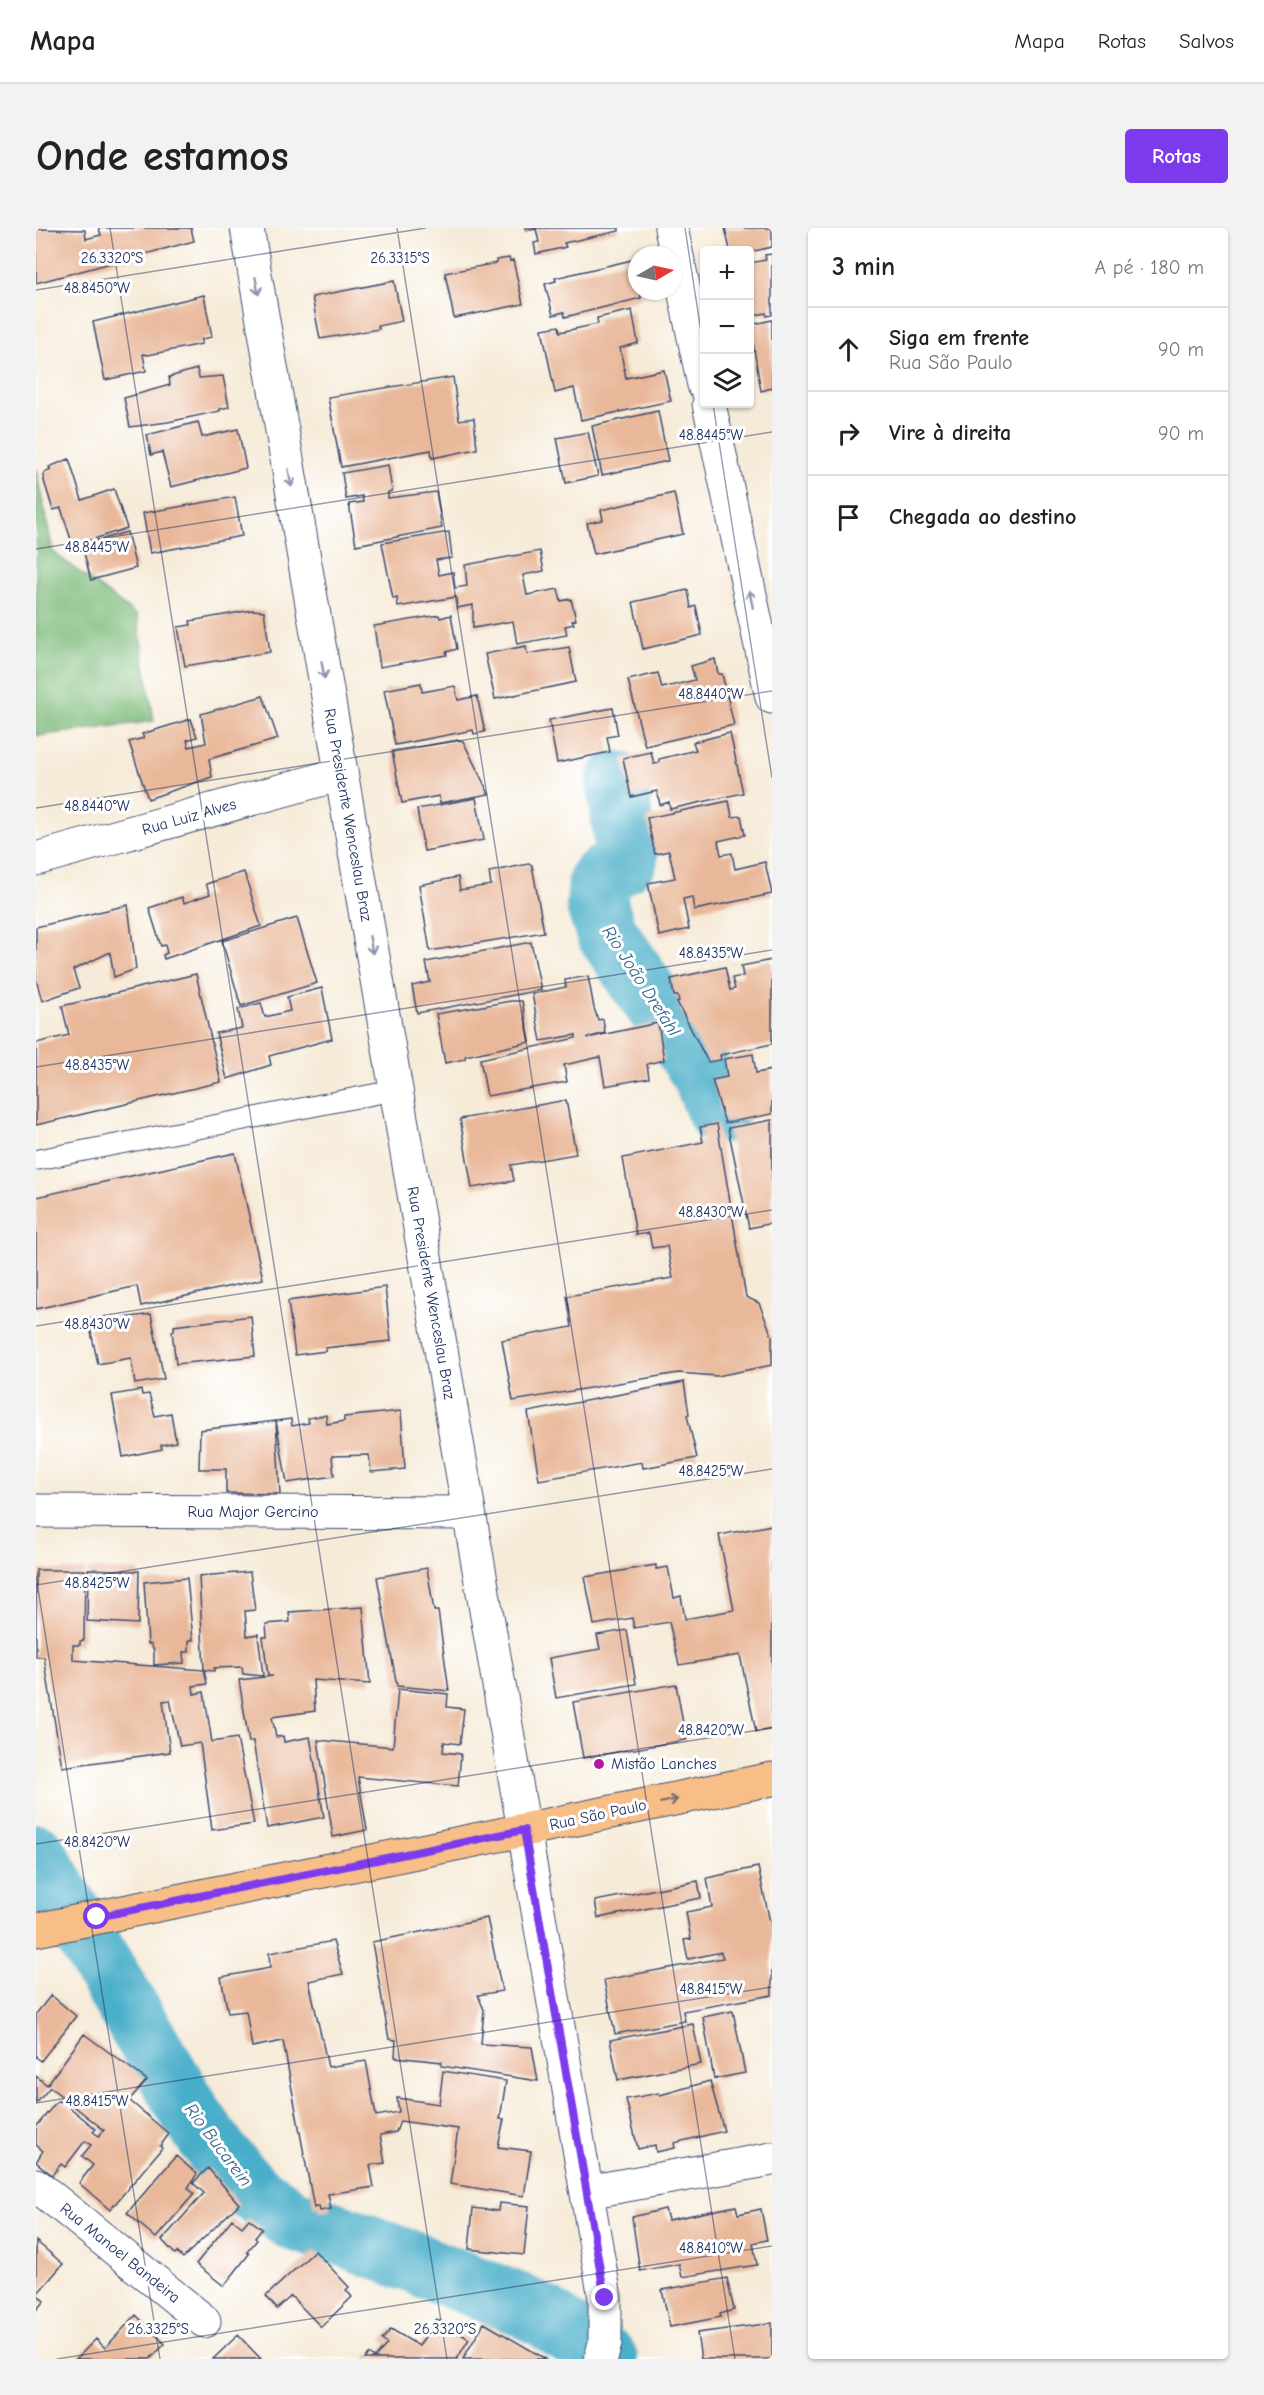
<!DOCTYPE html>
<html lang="pt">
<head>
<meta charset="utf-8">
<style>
	body { margin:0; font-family:"Comic Neue",sans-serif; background:#f2f2f2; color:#222 }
	.controls { position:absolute; right:18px; top:18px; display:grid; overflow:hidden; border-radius:6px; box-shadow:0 2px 4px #0004 }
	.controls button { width:54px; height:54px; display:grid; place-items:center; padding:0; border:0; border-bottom:2px solid #e0e0e0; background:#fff; color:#222; font:30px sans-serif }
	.compass { position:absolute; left:592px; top:18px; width:54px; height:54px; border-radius:50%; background:#fff; box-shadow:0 2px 4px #0004; rotate:81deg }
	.stop { position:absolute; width:18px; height:18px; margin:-14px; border:4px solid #7c3aed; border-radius:50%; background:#fff }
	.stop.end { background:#7c3aed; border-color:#fff; box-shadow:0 2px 6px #0008 }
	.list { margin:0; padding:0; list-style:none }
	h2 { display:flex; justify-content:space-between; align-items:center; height:78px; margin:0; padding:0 24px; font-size:26px }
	h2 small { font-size:20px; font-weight:400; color:#767676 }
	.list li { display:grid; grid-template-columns:39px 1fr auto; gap:18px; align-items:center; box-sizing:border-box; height:84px; padding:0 24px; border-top:2px solid #e0e0e0 }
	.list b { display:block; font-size:22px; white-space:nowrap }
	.list p { margin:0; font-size:20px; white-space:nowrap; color:#767676 }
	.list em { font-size:20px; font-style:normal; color:#767676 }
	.icon { flex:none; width:33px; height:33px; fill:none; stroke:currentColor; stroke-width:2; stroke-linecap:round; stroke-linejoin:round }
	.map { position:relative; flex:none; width:736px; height:2131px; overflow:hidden; border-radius:6px }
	header { display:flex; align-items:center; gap:36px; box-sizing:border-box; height:84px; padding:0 30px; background:#fff; border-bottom:2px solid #e0e0e0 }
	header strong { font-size:28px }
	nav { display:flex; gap:33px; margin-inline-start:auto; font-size:21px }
	.intro { display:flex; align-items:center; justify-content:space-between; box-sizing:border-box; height:144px; padding:0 36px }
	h1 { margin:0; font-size:42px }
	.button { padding:15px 27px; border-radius:6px; background:#7c3aed; color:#fff; font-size:21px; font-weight:700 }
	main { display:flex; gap:36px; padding:0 36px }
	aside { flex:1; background:#fff; border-radius:6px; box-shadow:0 2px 4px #0004 }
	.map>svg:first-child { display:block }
	.forest { fill:#7fbc7b; stroke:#4d766c; stroke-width:1.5 }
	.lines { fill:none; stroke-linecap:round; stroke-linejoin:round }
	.river { stroke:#4aaec9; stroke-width:62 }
	.building { fill:#e9b89a }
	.service-casing { stroke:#3c4b70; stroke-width:22 }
	.minor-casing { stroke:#3c4b70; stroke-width:35 }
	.tertiary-casing { stroke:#3c4b70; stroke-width:35 }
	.primary-casing { stroke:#3c4b70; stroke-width:35 }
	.service { stroke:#fff; stroke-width:20 }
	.minor { stroke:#fff; stroke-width:33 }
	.tertiary { stroke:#fff; stroke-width:33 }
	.primary { stroke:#f7be87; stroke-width:33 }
	.oneway { stroke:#8d97ae }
	.oneway2 { stroke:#7e6f70 }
	.route { stroke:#7c3aed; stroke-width:8 }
	.ticks { fill:none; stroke:#1b2f5e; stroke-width:1.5; stroke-opacity:0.45 }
	.poi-dot { fill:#b5179e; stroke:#fff; stroke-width:2 }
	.labels { text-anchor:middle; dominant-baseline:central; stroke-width:6; stroke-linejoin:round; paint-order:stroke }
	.street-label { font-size:16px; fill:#1b2f5e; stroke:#fff }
	.poi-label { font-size:16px; fill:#1b2f5e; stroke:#fff; text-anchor:start }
	.water-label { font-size:18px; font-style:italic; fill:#2e6289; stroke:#fff }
	.ticks-label { font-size:15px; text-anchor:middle; fill:#1b2f5e; stroke:#fff; stroke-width:6; stroke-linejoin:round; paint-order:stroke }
</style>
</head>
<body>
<header>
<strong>Mapa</strong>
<nav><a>Mapa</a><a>Rotas</a><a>Salvos</a></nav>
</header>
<div class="intro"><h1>Onde estamos</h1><a class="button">Rotas</a></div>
<main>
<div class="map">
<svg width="736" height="2131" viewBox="0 0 736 2131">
	<rect width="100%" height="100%" fill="#fff"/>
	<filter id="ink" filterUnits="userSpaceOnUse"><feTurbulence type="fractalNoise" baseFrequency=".0167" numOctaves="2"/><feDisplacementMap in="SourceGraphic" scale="12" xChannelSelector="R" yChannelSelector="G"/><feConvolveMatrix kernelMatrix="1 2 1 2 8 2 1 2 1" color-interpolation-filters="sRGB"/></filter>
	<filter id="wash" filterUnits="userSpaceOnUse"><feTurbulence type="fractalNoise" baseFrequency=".008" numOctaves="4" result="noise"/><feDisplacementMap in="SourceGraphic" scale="24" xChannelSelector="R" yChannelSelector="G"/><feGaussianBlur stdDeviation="1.35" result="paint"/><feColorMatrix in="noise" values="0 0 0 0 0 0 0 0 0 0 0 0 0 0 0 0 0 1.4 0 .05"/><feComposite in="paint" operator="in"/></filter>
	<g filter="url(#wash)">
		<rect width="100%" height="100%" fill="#f6ebd8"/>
		<path class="forest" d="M0,241l17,83 84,64 17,105 -118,15z"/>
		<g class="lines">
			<path class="river" d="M581,554l10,77 -28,21 -2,25 9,27 95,140 17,41
				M0,1626l158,264 24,35 31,36 44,31 49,15 175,68 28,14 62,42"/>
		</g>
		<g id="blocks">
			<path class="building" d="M63,0h92l3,13 -158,42v-54l49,1 1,9 15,-4z
				M489,0h94v3l-55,12 2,4 -30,7 -2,-11 5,-1 -3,-13 -10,2z
				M689,0h47v19l-22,5 -20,-2z
				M736,26v61l-5,1 -1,-3 -16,3v-53l16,-3 -1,-5z
				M473,30l1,3 3,-1 10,44 -69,14 -9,-45 52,-10 -1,-3z
				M596,32l5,31h3l1,7 -76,19 -1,-5 -11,3 -8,-31 11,-3 -1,-3z
				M358,53l8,40 -24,5 1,3 -59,10 -8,-42z
				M168,67l8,42 -10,2v5l-54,11 -5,-1 3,17 -41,9 -12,-58z
				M596,82l6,33 -18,5 6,30 38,-8 7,31 -90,19 -7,-32 -19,5 -13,-64 17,-3 1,6 38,-8 -1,-6z
				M736,92v68l-11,3 -11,-66z
				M161,141l2,9 24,-2 6,31 -9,2v2l-52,11 -38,5 -6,-29 46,-13 -1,-8z
				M417,149l6,43 15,-2 3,31 -45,9 -1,-8 -90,17 -13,-70z
				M622,183l10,50 -66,14 -10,-49z
				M162,194l4,15 36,-8 8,39 -75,19 -9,-35 -11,3 -4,-20z
				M552,204l10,44 -32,7 -9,-45z
				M33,231l13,41 32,-11 13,39 -54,18 -12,-38 -8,2 -9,-29v-8l7,-3 -2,-3z
				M352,237l4,26 -4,1v6l48,-6 6,36 -86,17 -7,-41 14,-2 -1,-6 -16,3 -4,-26z
				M638,265l9,41 -89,20 -7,-31 16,-3 -2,-10z
				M199,269l7,39 -92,17 -7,-40z
				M91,304l9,36 -45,12 -9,-35z
				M413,304l3,26 -16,2 3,15 14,-3 2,16 12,-2 -2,-21 75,-14 4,20 -21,4 4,20 31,-6 3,12 10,-2 5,21 -4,1 2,3 -9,2 2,9 -50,9 -4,-23 -40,7v-23l-16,3 -1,-11 -58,10 -1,-9 -4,1 -11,-56z
				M652,362l3,18 5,-2 6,29 -59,14 -10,-47z
				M216,382l12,1 6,41 -85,14 -7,-39 13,-2 -1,-4z
				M403,387l1,3 11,-3 6,34 -11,3 1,3 -67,12 -6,-41z
				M490,418l1,8 42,-7 7,35 -81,17 -10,-45z
				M679,431l3,15h4l12,51 -89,21 -17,-66 30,-7 4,15 33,-8 -4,-14z
				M385,455l1,9 33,-6 3,14 19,-4 8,36 -11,2 -1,-4 -78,15 -11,-55z
				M227,468l15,43 -69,20 3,18 -64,22 -19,-57 15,-4 -2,-4 49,-15 6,18 -10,3 2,7 17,-4 -5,-29z
				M577,480l5,27 -11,2 3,15 -53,11 -8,-43z
				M694,505l13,60 -73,16 -1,-7 -9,3 -3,-14 -26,6 -8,-39 28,-6 3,12 5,-1v-4l37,-9 -3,-8z
				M422,512l5,1 26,53 -49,9 -1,-7 -37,7 -10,-52z
				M440,570l8,42 -60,11 -7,-42z
				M693,573l3,16 9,-1 4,19 -27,6 3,14 11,-2 3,16 30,-7 7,32 -78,16 -2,-13 -9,2 6,30 -30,7 -11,-53 27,-5 -6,-27 -14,3 -8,-36z
				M493,636l3,1 12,67 -114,19 -11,-66 39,-8 2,13 31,-5 -2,-13z
				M208,644l17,54 -97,33 -1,-4 4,-2 -2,-8 -4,1 -12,-38 33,-11 2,6 26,-9 -4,-10z
				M92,677l8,64 -22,8 -4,-25 -37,18 6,18 -37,13 -6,-22v-52z
				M261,690l20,65 -76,23 -19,-65z
				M495,714l10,48 -124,23 -5,-27 18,-4 -4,-20z
				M736,732v84l-52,11 1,5 -13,2 -31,-60 2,-1 -1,-5h-4l-3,-17 54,-12 5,23 5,-1 -3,-11 11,-2 -2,-10z
				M160,746l25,108 -185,43v-82l33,-8 -7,-29z
				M552,748l6,32 4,12 5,-1 2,14 -18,5 71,-15 6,37 -17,4 2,14 -44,8 -5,-29 -36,8 3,17 -80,14 -7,-37 96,-21v-3l-35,6 -9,-47 34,-7 -1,-7z
				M286,760l10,51 -63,17 2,9 -44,14 -11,-46 26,-5 -4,-19 23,-6 4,14 25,-6 -3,-14z
				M475,773h11l8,41 -65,14v3l-20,4 -9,-49z
				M717,826l3,19 16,-3v44l-47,9 -13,-43 15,-3 -3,-18z
				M530,872l10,54 -65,11 3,16 -42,7 -12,-69z
				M736,892v103l-23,5 -21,-100z
				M681,896l29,173 13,6 13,33v29l-55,11 -39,-3 -165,28 -11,-61 70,-13 -5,-31 106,-18 -6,-32 -15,2 -3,-15 -13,2 -13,-77 80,-16 -3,-15z
				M199,925l28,126 -122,27 -4,-20 -101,23v-112z
				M349,1059l6,54 -66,7 1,3 -31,4 -7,-54z
				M115,1086l13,65 -29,5 -4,-26 -33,6 -9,-41z
				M215,1088l4,40 -79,8 -4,-33h2v-5z
				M648,1154l5,32 -2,1 10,43 -54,10 -1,-6 -103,18 -11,-68z
				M105,1162l1,5 7,-1 6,22 16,-3 5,29 -15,3 1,4 -39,8 -11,-62z
				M365,1183l4,58 -34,3 -2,-17 -37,1 2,20 -47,7 -11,-62 15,-2 1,7 17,-3 -1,-5 18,-3 1,9 17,-3v-4z
				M240,1193l4,73 -54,-1v-24h-27l1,-39z
				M736,1297v204l-16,3 -16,-77 -61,10 -10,-43 -35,6 -2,-10 -38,7 -9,-48 71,-12v4l12,-2 6,31 7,-2 4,23 49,-9 -15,-75z
				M391,1340l7,43h4l11,80 -52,-5 -20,-109z
				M52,1341l51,2 -1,53 -51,-3z
				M0,1342h49l-1,70 -4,1v4h-7v15l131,10 -5,-94 51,-4 5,38 -10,1 2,25 11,-2 5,42 -20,-2 -1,-7 -28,1v3l-10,-1 3,14 -14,2 1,8 10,-2 8,50 25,-4 17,86 -42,6 -12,-87 -20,3 -10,-46 -7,1 7,51 -108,15 -18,-110h-8z
				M151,1350l6,62h-4v12h-6l1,11 -30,2v-14l-3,-7h-3l-4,-62z
				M327,1379l7,77 -57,-4 2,31 -43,6 4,20 7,-1 1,6 26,-5 14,80 -57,11 -14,-87 -4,1 -10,-62 34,-4h-5l-5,-39h4l-1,-13 24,-2 -1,-10z
				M591,1402l9,54 -80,14 -7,-40 51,-9 -3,-14z
				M640,1456l10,56 -103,18 -10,-56z
				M362,1461l50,5 -1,13 17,2 -4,35 -16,-2 -1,10 18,2 -3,32 -100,-9 9,53 -34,7 -15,-97 75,7z
				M722,1639l14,64v64l-89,16 2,10 -70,13 -11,-54 119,-22 -2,-6 -33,7 -4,-19 7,-1 -5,-27 26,-5 -5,-29z
				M662,1653l3,17 -103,20 -3,-17z
				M451,1690l15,73 -24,4 6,15 -3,34 51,3 6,34 -97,-15 1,-4 -47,-5 1,-17 -7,-1 -17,-97z
				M297,1713l10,33 -34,7 19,86 38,-6 10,55 23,-4 -2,-14 42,6 4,-33 63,10 -6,38h4l-6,28 33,4 -7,45 -74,-12 8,-55 -58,-8 -4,11 -16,3 5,28 -15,2 4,22 -46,7 3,15 -11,2 -1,-5 -5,2 -31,-167 -31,6 -6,-36 -18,2 -7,-36 49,-9 -1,-15z
				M15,1767l25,21 -35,45 -5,-4v-43z
				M697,1783l12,62 -31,6 -11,-62z
				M657,1796l8,40 -83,16 -8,-40z
				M48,1806l63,46 -18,20 40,34 -9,12 2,2 -52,62 -31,-27 14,-18 -11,-9 9,-11 -6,-4 -20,26 -4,-3 -9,11 -16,-13 7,-11 -7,-6v-18l21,-26 6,1 33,27 -3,3 6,4 5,-6 -54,-43 -14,17v-28l11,9z
				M674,1853l14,50 -50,12 1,5 -19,4 -1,-7 -17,4 -12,-50 33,-6 1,2z
				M140,1928l21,18 -9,14 6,6 -38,44 -29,-25z
				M172,1940l31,36 -56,54 -6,-6 -2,2 -13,-14 42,-47 -11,-10z
				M463,1975l30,3 -5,49 -55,-6 4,-41 25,3z
				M700,1978l2,8 23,-5 6,31 -14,3 4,22 -75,12 -3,-13 -39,7 -8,-54 33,-8 3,11z
				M196,1991l10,8 7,-8 13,10 -7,9 2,2 -10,12 2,2 -25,32 -28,-22z
				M0,2013l27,23 -26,30 7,7 -8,9z
				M279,2023l34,36 -3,3 6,7 -31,30 -30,-31 -14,13 -11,-13z
				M691,2050l7,32 -14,4 1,3 -51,10 -8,-37z
				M100,2087l29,29 -15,15h-74l20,-20 9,9z
				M400,2091l33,20 -12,20h-92l4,-5 6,4 12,-14 -5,-4 9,-11 28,17z
				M448,2095l62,36h-83z
				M736,2095v36h-71l-4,-26z
				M202,2107l23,24h-48z"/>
		</g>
	</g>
	<g filter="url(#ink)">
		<use href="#blocks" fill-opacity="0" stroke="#3c4b70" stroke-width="1.5"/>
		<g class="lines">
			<g class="service-casing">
				<path id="service" d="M0,932l360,-70"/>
			</g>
			<g class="minor-casing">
				<path id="minor" d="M211,0l358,2070v45l-4,16
					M0,631l305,-85
					M0,1283l433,2
					M0,1957l168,136
					M551,1964l185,-33"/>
			</g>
			<g class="tertiary-casing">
				<path id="tertiary" d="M635,0l33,157
					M673,176l63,293"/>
			</g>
			<g class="primary-casing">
				<path id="primary" d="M0,1702l736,-151"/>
			</g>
			<use href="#service" class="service"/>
			<use href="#minor" class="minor"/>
			<use href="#tertiary" class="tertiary"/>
			<use href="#primary" class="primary"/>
		</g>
		<defs><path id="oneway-shaft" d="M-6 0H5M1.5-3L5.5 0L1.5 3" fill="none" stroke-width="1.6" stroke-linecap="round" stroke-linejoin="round" transform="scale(1.5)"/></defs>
		<g class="oneway">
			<use href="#oneway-shaft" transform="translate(221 58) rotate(80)"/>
			<use href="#oneway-shaft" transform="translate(254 250) rotate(80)"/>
			<use href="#oneway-shaft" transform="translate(715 371) rotate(-102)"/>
			<use href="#oneway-shaft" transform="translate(287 442) rotate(80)"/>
			<use href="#oneway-shaft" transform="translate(335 717) rotate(80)"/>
		</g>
		<use class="oneway2" href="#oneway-shaft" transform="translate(633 1573) rotate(-12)"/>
	</g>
	<g class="lines" filter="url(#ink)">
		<path class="route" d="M61,1689l427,-87 81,468"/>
	</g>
	<path class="ticks" d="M74,0l337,2131M361,0l338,2131M649,0l19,123M0,62l390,-62M677,176l59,374M0,321l736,-117M0,580l736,-117M0,839l736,-117M0,1098l736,-116M0,1348l124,783M0,1357l736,-116M0,1616l736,-116M0,1875l736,-116M21,2131l715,-113"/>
	<circle class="poi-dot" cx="563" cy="1536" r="6"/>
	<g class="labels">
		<g class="street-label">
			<text transform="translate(312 587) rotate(80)">Rua Presidente Wenceslau Braz</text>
			<text transform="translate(153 589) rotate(-16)">Rua Luiz Alves</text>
			<text transform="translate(395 1065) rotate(80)">Rua Presidente Wenceslau Braz</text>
			<text x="217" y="1284">Rua Major Gercino</text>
			<text transform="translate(562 1587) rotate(-12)">Rua São Paulo</text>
			<text transform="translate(84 2025) rotate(39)">Rua Manoel Bandeira</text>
		</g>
		<g class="poi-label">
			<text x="575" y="1536">Mistão Lanches</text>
		</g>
		<g class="water-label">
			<text transform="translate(605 753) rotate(57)">Rio João Drefahl</text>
			<text transform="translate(182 1917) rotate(53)">Rio Bucarein</text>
		</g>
	</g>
	<g class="ticks-label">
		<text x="76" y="35">26.3320°S</text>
		<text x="364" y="35">26.3315°S</text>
		<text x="61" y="65">48.8450°W</text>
		<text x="675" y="212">48.8445°W</text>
		<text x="61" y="324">48.8445°W</text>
		<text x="675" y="471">48.8440°W</text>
		<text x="61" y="583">48.8440°W</text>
		<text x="675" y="730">48.8435°W</text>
		<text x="61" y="842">48.8435°W</text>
		<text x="675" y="989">48.8430°W</text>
		<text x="61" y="1101">48.8430°W</text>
		<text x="675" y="1248">48.8425°W</text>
		<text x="61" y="1360">48.8425°W</text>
		<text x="675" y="1507">48.8420°W</text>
		<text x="61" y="1619">48.8420°W</text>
		<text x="675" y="1766">48.8415°W</text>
		<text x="61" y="1878">48.8415°W</text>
		<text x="675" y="2025">48.8410°W</text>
		<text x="122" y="2106">26.3325°S</text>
		<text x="409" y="2106">26.3320°S</text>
	</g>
</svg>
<div class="controls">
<button>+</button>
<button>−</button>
<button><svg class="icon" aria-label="layers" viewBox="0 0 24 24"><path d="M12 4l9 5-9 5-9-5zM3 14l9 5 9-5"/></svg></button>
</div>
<svg class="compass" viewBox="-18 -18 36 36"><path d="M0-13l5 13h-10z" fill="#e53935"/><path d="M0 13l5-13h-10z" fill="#767676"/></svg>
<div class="stop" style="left:61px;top:1689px"></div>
<div class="stop end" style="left:569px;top:2070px"></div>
</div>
<aside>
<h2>3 min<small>A pé · 180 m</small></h2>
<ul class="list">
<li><svg class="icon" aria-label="ahead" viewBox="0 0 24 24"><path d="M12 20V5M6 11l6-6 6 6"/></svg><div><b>Siga em frente</b><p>Rua São Paulo</p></div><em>90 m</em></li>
<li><svg class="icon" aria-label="right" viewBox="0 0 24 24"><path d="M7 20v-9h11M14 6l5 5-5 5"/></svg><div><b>Vire à direita</b></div><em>90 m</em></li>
<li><svg class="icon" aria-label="arrive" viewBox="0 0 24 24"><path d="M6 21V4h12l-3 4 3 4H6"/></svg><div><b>Chegada ao destino</b></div></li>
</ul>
</aside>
</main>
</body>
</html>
